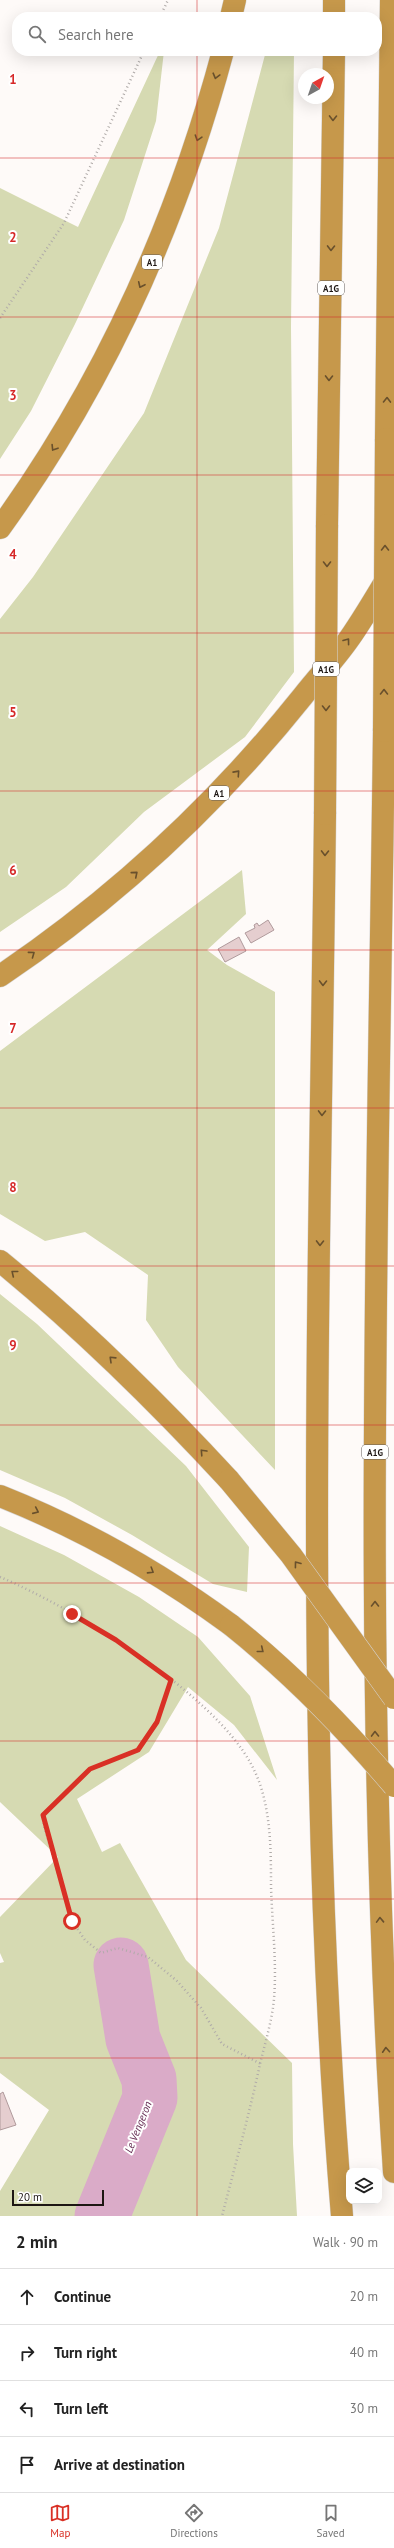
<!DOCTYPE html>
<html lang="en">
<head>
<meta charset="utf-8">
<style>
	body { margin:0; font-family:"PT Sans",sans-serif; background:#f6f6f6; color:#222 }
	.controls { position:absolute; right:12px; bottom:12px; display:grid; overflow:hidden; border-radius:8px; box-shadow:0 4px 16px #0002 }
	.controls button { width:36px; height:36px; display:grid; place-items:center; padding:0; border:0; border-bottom:1px solid #e0e0e0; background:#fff; color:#222; font:20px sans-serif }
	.compass { position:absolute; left:298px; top:68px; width:36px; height:36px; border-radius:50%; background:#fff; box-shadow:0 4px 16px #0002; rotate:40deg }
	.scale { position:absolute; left:12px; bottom:10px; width:92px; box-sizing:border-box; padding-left:4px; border:2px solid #1d1613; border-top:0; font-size:11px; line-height:14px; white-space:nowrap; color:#1d1613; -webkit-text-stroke:3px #fff; paint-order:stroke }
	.stop { position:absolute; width:12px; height:12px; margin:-9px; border:3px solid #d93025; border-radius:50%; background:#fff }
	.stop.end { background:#d93025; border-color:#fff; box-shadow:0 1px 4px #0008 }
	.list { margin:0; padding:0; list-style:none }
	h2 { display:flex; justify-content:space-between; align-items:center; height:52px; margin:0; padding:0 16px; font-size:17px }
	h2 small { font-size:13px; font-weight:400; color:#767676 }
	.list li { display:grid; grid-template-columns:26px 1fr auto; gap:12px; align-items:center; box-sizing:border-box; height:56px; padding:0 16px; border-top:1px solid #e0e0e0 }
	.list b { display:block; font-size:15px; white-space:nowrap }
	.list em { font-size:13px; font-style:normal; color:#767676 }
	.icon { flex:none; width:22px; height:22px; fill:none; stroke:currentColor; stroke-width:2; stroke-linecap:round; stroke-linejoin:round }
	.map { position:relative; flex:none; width:394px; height:2216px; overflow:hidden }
	.search { position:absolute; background:#fff; box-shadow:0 4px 16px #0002; left:12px; right:12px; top:12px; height:44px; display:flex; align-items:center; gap:10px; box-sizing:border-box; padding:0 14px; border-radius:16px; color:#767676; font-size:15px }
	.sheet { height:276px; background:#fff }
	nav { display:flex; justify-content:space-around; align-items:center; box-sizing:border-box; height:56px; border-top:1px solid #e0e0e0; background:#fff; font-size:11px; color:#767676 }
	nav a { display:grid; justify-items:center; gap:2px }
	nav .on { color:#d93025 }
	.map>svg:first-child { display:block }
	.green { fill:#d6dab2 }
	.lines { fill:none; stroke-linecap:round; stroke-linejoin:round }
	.river { stroke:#daabc8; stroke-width:55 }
	.building { fill:#e5cecf; stroke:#b09a9c }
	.highway-casing { stroke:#d6d5d5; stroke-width:23 }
	.path { stroke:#b0aba9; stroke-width:2.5; stroke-dasharray:1 3; stroke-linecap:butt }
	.highway { stroke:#c6984b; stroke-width:22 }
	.highway-bridge-casing { stroke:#d6d5d5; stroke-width:23; stroke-linecap:butt }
	.highway-bridge { stroke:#c6984b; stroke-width:22 }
	.oneway { stroke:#69502c }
	.route { stroke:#d93025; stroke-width:5 }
	.grid { fill:none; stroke:#d62828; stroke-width:1; stroke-opacity:0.55 }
	.labels { text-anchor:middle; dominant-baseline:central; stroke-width:4; stroke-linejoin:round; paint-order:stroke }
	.shield { fill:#fff; stroke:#615c5a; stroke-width:1 }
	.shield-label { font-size:9px; font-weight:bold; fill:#1d1613 }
	.water-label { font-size:11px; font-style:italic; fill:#642b52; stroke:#fff }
	.grid-label { font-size:13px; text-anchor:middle; font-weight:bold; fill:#d62828; stroke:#fff; stroke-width:4; stroke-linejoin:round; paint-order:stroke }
</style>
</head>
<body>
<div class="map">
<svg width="394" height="2216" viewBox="0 0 394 2216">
	<rect width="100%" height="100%" fill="#fefaf8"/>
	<path class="green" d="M160,51h4l-8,70 -32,99 -49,104 -44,87 -31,48v-271l78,39z
		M266,51h28l-3,276 3,345 -49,65 -101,75 -78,75 -66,45v-313l33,-42 111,-164 75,-185z
		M242,870l4,44 -39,36 20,15 48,27v478l-97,-103 -32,-47 2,-45 -63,-43 -40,9 -45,-27v-163z
		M0,1294l37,30 149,142 63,81 -2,45 -34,-8 -81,-49 -67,-37 -65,-28z
		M0,1526l64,29 75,42 59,40 52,59 27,84 -43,-55 -46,-38 -39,65 -72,47 25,53 18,-9 66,117 106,103 1,81 4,72h-297v-25l49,-81 -49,-37v-110l4,-1 -4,-9v-36l58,-60 -58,-55z"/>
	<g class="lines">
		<path class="river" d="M102,2216l48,-118 -1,-19 -16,-40 -12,-74"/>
	</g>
	<path class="building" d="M268,920l6,10 -23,13 -6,-10 10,-5 -1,-3 3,-2 2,3z
		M239,937l7,14 -21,11 -7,-13z
		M3,2092l13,33 -16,5v-36z"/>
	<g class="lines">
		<g class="highway-casing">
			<path id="highway" d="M231,17l4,-17
				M334,17v-17
				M386,439l5,-439
				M327,525l7,-474
				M0,528c104,-144 177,-305 223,-477
				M384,731c-6,480 -22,962 10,1441
				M325,814c-5,466 -22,937 17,1402
				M0,976c117,-79 215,-170 303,-280 15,-19 32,-37 46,-57 14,-20 27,-42 40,-64
				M0,1261c83,68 157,141 229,219
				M0,1496c83,33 159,76 231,129"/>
		</g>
		<path class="path" d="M160,17l8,-17
			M0,318l64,-95 80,-172
			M0,1577c74,31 213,116 251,187 20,36 20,82 20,122 1,37 6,76 3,113 -2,22 -9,44 -14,65 -11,51 -25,102 -38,152
			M171,1680l-14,42 -19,29 -49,18 -46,46 1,11 28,95 13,19 16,13 17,-5 30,9 29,24 24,27 21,36 39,20"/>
		<use href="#highway" class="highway"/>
		<g class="highway-bridge-casing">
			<path id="highway-bridge" d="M384,731l2,-292
				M325,814l2,-289
				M229,1480l62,75 103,143
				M231,1625c60,48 113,102 163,161"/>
		</g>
		<use href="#highway-bridge" class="highway-bridge"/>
	</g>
	<defs><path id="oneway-chevron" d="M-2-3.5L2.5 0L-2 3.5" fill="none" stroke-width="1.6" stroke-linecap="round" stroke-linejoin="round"/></defs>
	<g class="oneway">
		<use href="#oneway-chevron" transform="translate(216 76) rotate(105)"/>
		<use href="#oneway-chevron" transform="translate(333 118) rotate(91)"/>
		<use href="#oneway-chevron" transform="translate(198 138) rotate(108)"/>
		<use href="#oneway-chevron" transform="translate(331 248) rotate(91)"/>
		<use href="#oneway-chevron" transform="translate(141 285) rotate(115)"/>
		<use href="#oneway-chevron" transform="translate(329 378) rotate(91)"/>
		<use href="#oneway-chevron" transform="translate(387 400) rotate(-89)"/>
		<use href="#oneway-chevron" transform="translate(54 448) rotate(122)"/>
		<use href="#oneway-chevron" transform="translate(385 548) rotate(-90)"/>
		<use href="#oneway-chevron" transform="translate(327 564) rotate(90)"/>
		<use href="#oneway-chevron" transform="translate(347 641) rotate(-53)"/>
		<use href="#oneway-chevron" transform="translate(384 692) rotate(-90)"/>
		<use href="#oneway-chevron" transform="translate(326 708) rotate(90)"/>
		<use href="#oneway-chevron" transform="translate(237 773) rotate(-48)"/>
		<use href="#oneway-chevron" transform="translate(325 853) rotate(91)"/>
		<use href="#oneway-chevron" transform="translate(135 874) rotate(-40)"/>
		<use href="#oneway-chevron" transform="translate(32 954) rotate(-36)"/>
		<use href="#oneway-chevron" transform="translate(323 983) rotate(91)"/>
		<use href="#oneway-chevron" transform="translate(322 1113) rotate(91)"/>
		<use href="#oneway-chevron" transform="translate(320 1243) rotate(91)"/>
		<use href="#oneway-chevron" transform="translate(14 1273) rotate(-141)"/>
		<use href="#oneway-chevron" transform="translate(112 1359) rotate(-136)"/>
		<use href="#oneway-chevron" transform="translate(203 1452) rotate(-133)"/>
		<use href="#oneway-chevron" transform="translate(36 1511) rotate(24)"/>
		<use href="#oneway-chevron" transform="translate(297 1564) rotate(-127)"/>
		<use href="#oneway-chevron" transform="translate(151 1571) rotate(32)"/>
		<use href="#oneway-chevron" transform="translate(375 1604) rotate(-90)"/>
		<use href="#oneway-chevron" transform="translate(261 1650) rotate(39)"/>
		<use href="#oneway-chevron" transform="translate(375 1734) rotate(-91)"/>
		<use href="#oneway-chevron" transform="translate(380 1920) rotate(-92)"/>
		<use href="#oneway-chevron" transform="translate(386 2050) rotate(-94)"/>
	</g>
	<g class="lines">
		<path class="route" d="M72,1921l-29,-106 47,-46 48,-19 19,-28 14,-42 -55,-40 -44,-26"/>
	</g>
	<path class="grid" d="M197,0v17M197,51v2165M0,158h394M0,317h394M0,475h394M0,633h394M0,791h394M0,950h394M0,1108h394M0,1266h394M0,1425h394M0,1583h394M0,1741h394M0,1899h394M0,2058h394"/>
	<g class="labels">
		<g class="shield">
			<rect x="142" y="255" width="20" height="14" rx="3"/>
			<rect x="318" y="281" width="26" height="14" rx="3"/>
			<rect x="313" y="662" width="26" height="14" rx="3"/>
			<rect x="209" y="786" width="20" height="14" rx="3"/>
			<rect x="362" y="1445" width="26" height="14" rx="3"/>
		</g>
		<g class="shield-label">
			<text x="152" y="262">A1</text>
			<text x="331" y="288">A1G</text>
			<text x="326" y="669">A1G</text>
			<text x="219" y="793">A1</text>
			<text x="375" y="1452">A1G</text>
		</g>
		<g class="water-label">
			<text transform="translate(138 2127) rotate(-68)">Le Vengeron</text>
		</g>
	</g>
	<g class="grid-label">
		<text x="13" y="84">1</text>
		<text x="13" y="242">2</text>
		<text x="13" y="400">3</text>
		<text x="13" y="559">4</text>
		<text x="13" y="717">5</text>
		<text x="13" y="875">6</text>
		<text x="13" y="1033">7</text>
		<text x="13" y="1192">8</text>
		<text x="13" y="1350">9</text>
	</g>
</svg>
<div class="controls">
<button><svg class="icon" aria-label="layers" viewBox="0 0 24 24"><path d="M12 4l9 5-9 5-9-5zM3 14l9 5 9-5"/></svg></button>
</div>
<svg class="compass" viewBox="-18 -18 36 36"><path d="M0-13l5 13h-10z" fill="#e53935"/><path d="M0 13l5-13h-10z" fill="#767676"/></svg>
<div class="scale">20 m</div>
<div class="stop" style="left:72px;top:1921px"></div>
<div class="stop end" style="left:72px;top:1614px"></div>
<div class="search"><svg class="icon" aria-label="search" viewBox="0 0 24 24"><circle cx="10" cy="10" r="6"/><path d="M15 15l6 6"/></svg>Search here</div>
</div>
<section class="sheet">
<h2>2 min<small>Walk · 90 m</small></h2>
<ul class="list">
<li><svg class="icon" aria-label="ahead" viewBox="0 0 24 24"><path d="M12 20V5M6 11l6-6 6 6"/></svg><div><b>Continue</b></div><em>20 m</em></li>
<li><svg class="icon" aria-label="right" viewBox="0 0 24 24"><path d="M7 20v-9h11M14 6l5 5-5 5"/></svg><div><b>Turn right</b></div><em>40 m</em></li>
<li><svg class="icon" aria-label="left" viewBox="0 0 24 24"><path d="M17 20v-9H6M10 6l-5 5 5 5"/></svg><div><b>Turn left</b></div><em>30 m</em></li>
<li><svg class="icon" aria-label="arrive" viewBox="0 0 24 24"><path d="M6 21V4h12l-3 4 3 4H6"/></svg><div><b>Arrive at destination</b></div></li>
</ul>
</section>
<nav>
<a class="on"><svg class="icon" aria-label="map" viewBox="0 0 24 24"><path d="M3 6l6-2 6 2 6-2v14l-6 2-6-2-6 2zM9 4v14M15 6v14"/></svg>Map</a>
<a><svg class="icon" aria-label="directions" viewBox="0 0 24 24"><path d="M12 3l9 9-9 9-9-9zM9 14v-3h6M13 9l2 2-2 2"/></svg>Directions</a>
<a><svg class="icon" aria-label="saved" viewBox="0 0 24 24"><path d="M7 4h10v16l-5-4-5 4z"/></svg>Saved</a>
</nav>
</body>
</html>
